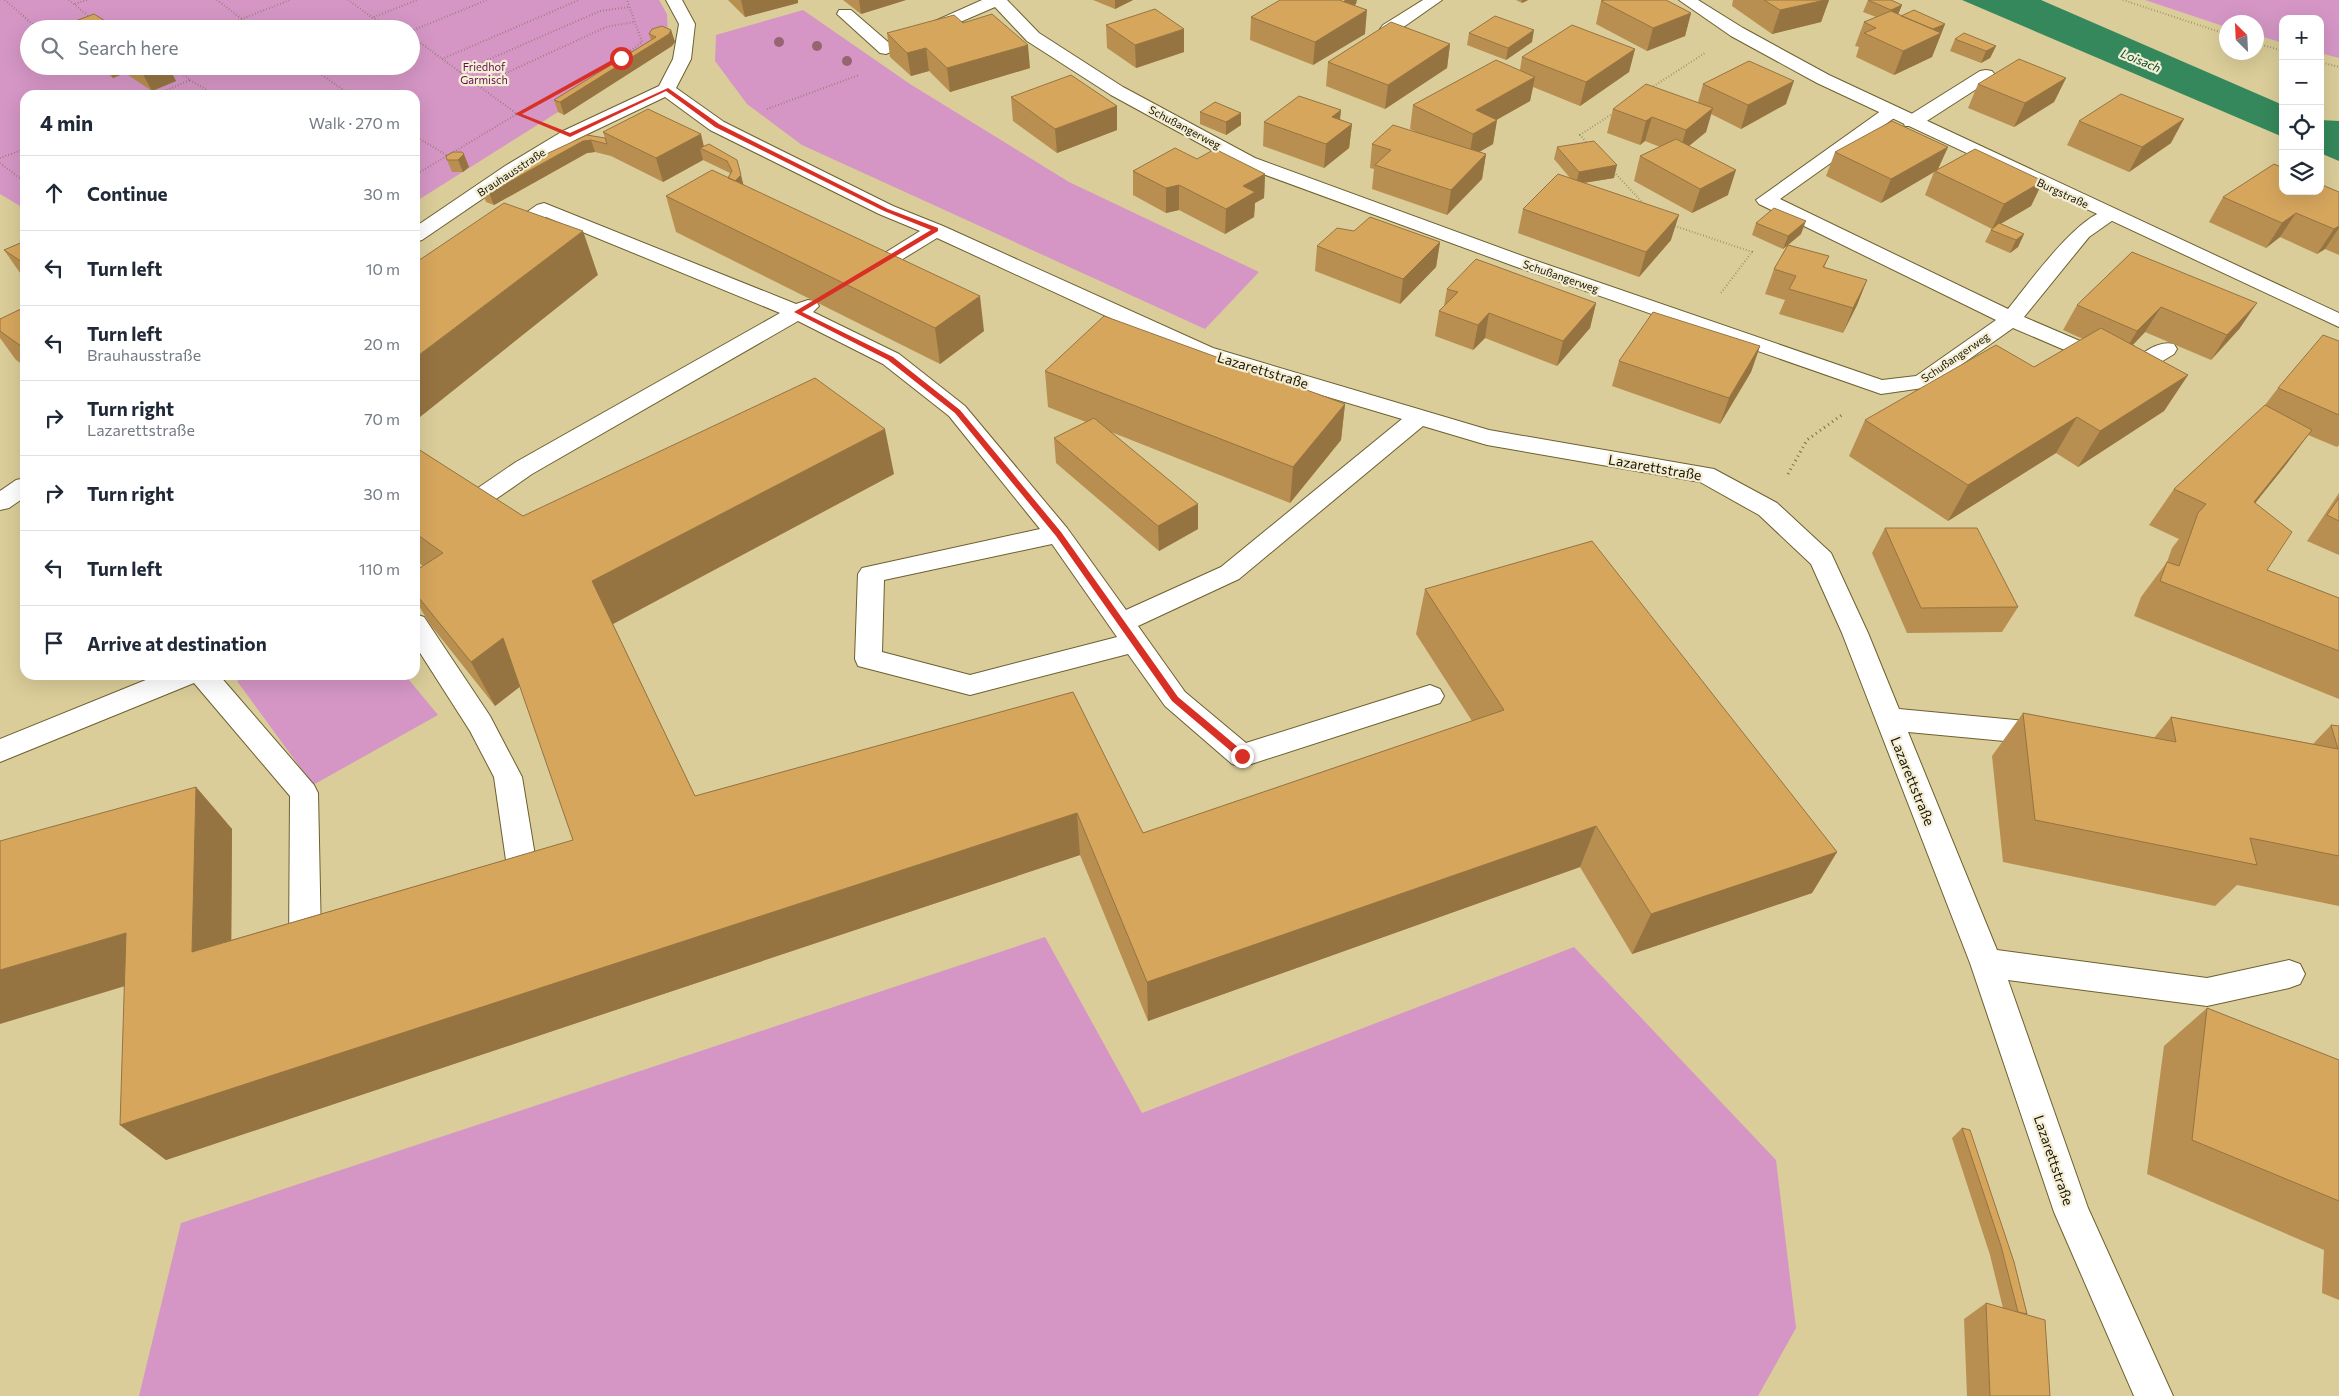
<!DOCTYPE html>
<html lang="en">
<head>
<meta charset="utf-8">
<style>
	body { margin:0; font-family:Commissioner,sans-serif; background:#f6f6f7; color:#1f2937 }
	.controls { position:absolute; right:15px; top:15px; display:grid; overflow:hidden; border-radius:10px; box-shadow:0 5px 20px #0002 }
	.controls button { width:45px; height:45px; display:grid; place-items:center; padding:0; border:0; border-bottom:1px solid #e0e1e3; background:#fff; color:#1f2937; font:25px sans-serif }
	.compass { position:absolute; left:2219px; top:15px; width:45px; height:45px; border-radius:50%; background:#fff; box-shadow:0 5px 20px #0002; rotate:336deg }
	.stop { position:absolute; width:15px; height:15px; margin:-11px; border:4px solid #d93025; border-radius:50%; background:#fff }
	.stop.end { background:#d93025; border-color:#fff; box-shadow:0 1px 5px #0008 }
	.list { margin:0; padding:0; list-style:none }
	h2 { display:flex; justify-content:space-between; align-items:center; height:65px; margin:0; padding:0 20px; font-size:21px }
	h2 small { font-size:16px; font-weight:400; color:#747a83 }
	.list li { display:grid; grid-template-columns:32px 1fr auto; gap:15px; align-items:center; box-sizing:border-box; height:75px; padding:0 20px; border-top:1px solid #e0e1e3 }
	.list b { display:block; font-size:19px; white-space:nowrap }
	.list p { margin:0; font-size:16px; white-space:nowrap; color:#747a83 }
	.list em { font-size:16px; font-style:normal; color:#747a83 }
	.icon { flex:none; width:28px; height:28px; fill:none; stroke:currentColor; stroke-width:2; stroke-linecap:round; stroke-linejoin:round }
	.map { position:relative; flex:none; width:2339px; height:1396px; overflow:hidden }
	.search { position:absolute; background:#fff; box-shadow:0 5px 20px #0002; left:20px; top:20px; width:400px; height:55px; display:flex; align-items:center; gap:12px; box-sizing:border-box; padding:0 18px; border-radius:28px; color:#747a83; font-size:19px }
	.panel { position:absolute; background:#fff; box-shadow:0 5px 20px #0002; left:20px; top:90px; width:400px; height:590px; border-radius:15px }
	.map>svg:first-child { display:block }
	.green { fill:#d596c5; fill-rule:evenodd }
	.water { fill:#35885b }
	.lines { fill:none; stroke-linecap:round; stroke-linejoin:round }
	.minor-casing { stroke:#6c602f; stroke-width:2 }
	.major-casing { stroke:#6c602f; stroke-width:2 }
	.path-far1 { stroke:#766d4b; stroke-width:2; stroke-dasharray:0.5 2.5; stroke-linecap:butt }
	.path { stroke:#766d4b; stroke-width:3; stroke-dasharray:1 4; stroke-linecap:butt }
	.minor { fill:#fff; fill-rule:evenodd }
	.major { fill:#fff; fill-rule:evenodd }
	.tree { fill:#976472 }
	.wall { fill:#b88f50 }
	.shaded-wall { fill:#967441 }
	.building { fill:#d6a65d; stroke:#967441 }
	.route { fill:#d93025 }
	.labels { text-anchor:middle; dominant-baseline:central; stroke-width:4.5; stroke-linejoin:round; paint-order:stroke }
	.far-park-label { font-size:11px; fill:#610e52; stroke:#f4eed4 }
	.far-street-label { font-size:11px; fill:#1a1503; stroke:#f4eed4 }
	.far-water-label { font-size:12px; font-style:italic; fill:#044729; stroke:#f4eed4 }
	.street-label { font-size:14px; fill:#1a1503; stroke:#f4eed4 }
</style>
</head>
<body>
<div class="map">
<svg width="2339" height="1396" viewBox="0 0 2339 1396">
	<rect width="100%" height="100%" fill="#dacd99"/>
	<path class="green" d="M0,0h659l8,14 1,23 -110,75 -143,90v-107h-390v114l-25,-15zM29,29h382v37h-382z
		M2145,0h194v58l-19,-5v-34h-37v24l-26,-8 -1,-13h-30v5z
		M803,10l107,74 159,98 190,90 -54,57 -403,-184 -55,-41 -32,-43 1,-26z
		M249,675h156l33,40 -125,70 -76,-104z
		M1045,937l97,176 432,-166 202,213 20,168 -38,68h-1619l42,-173z"/>
	<path class="water" d="M1962,0h79l242,105v32z
		M2320,120l19,1v40l-19,-8z"/>
	<g class="lines">
		<g class="minor-casing">
			<path id="minor" d="M666,0h16l13,24 -4,35 -15,29 48,34 169,84 50,20 270,122 276,82 225,39 63,34 54,50 37,80 31,76 149,14 10,3 4,8 -4,8 -10,3 -140,-13 89,218 210,28 82,-18 11,4 5,10 -5,10 -11,4 -82,18 -199,-26 80,228 85,188h-39l-80,-184 -84,-249 -128,-330 -31,-69 -52,-49 -59,-33 -213,-37 -64,-19 -184,153 -101,47 47,66 61,51 184,-58 10,4 4,7 -4,7 -198,64 -10,-3 -67,-58 -37,-52 -158,41 -112,-29 -3,-7 3,-85 4,-6 178,-39 -91,-113 -66,-52 -85,-43 -266,153 -108,75 -9,3v-21l101,-69 264,-149 -234,-96c-14,9 -30,28 -47,23l-3,-4 3,-4 38,-27 7,-2 252,101 12,-4 8,1 3,5 -6,6 86,42 66,52 102,122 59,82 95,-43 181,-148 -205,-61 -260,-120 -67,41 -7,2 -7,-2 -3,-4 3,-4 64,-40 -41,-17 -169,-84 -45,-33 -88,42 -58,35 -97,66 -7,2v-15l90,-61 58,-35 96,-45 14,-27 6,-35zM1052,544l65,93 -147,38 -88,-23 2,-72z
				M982,0h25l32,33 84,54 132,71 273,100 354,122 34,-4 80,-56 -237,-116 -3,-4 129,-92h12l3,4 -3,4 -117,83 228,110c19,-23 78,-107 108,-99l3,4 -3,4 -27,19 -65,80 105,45c14,-8 28,-22 45,-18l3,5 -3,5 -36,22 -8,2 -117,-50 -83,59 -49,7 -367,-128 -273,-100 -130,-71 -84,-54 -32,-34 -109,47 -6,-1 -43,-39 2,-4h12l37,32z
				M1423,0h19l-47,33h-12l-3,-4 3,-4z
				M1986,70l6,1 3,4 -3,4 -73,47h-14l-2,-4 2,-4 75,-47z
				M25,478v19l-16,11 -9,2v-19l16,-11z
				M415,614l9,3 66,99 32,61 16,97 -4,9 -28,10 -11,-4 -4,-9 4,-9 12,-4 -13,-90 -24,-46 -55,-86z
				M158,675h61l95,110 4,8 3,145 5,10 -5,10 -16,6 -11,-4 -5,-10 1,-154 -96,-113 -194,79v-23z"/>
		</g>
		<g class="major-casing">
			<path id="major" d="M1679,0h19l45,28 86,47 510,238v14l-522,-244 -86,-47z"/>
		</g>
		<path class="path-far1" d="M5,0l33,29
			M69,0l23,19
			M217,0l38,29
			M348,0l25,18 25,11
			M2123,0l103,34
			M75,4l12,-4
			M374,17l43,-17
			M216,29l74,-29
			M411,31l76,-31
			M411,36l106,78 10,4
			M2256,43l27,8
			M442,59l137,-59
			M2320,62l19,5
			M310,66l40,29
			M460,72l140,-61 29,-4
			M190,80l25,15
			M478,86l128,-59 28,-5
			M1651,88l54,-35
			M156,95l34,-15 -16,-14
			M767,109l92,-34
			M415,136l33,20
			M1588,144l-8,-9 35,-23
			M0,158l25,-9
			M0,163l25,19
			M1612,170l32,34
			M415,175l102,-61 104,-56 21,-16 -15,-42
			M1672,225l80,27 -31,41"/>
		<path class="path" d="M1788,474l19,-34 36,-26"/>
		<use href="#minor" class="minor"/>
		<use href="#major" class="major"/>
	</g>
	<g class="tree">
		<circle cx="779" cy="42" r="5"/>
		<circle cx="817" cy="46" r="5"/>
		<circle cx="847" cy="61" r="5"/>
	</g>
	<path class="wall" d="M728,0h70v3l-53,14z
		M843,0h63l-45,14z
		M1093,0h40l-18,9z
		M1516,0h12l-6,3z
		M1733,0h96l-8,22 -49,12 -40,-28z
		M1868,0l34,5 -4,9 3,2 44,8 -13,33 -38,18 -38,-18 3,-10 -4,-1 9,-24 12,-5 -13,-5z
		M1601,1l90,12 -6,23 -38,15 -51,-27z
		M1356,4l-2,1 11,29 -52,31 -63,-25 1,-23z
		M70,23l48,6h-45z
		M963,23l67,45 -80,24 -21,-21 -18,5 -21,-19 -3,-24z
		M1106,25l78,27 -48,16 -29,-20z
		M671,30l4,12 -3,4 -108,69 -6,-3 -4,-12 97,-60 -2,-6z
		M1469,33l63,9 -26,18 -39,-15z
		M1955,39l41,7 -6,12 -9,5 -31,-12z
		M1450,44l-3,24 -62,41 -59,-23 2,-24z
		M1635,49l-6,23 -49,34 -47,-19 -3,14 -33,18 -4,25 -14,8 7,2 -4,25 -35,36 -75,-26 2,-20 -4,-1 2,-24 46,-11 -8,-4 3,-24 107,-35 2,-13z
		M97,66h71l8,15 -24,10 -27,-18 -12,5z
		M2066,78l-12,24 -40,25 -46,-19 10,-24z
		M1703,84l83,20 -45,25 -30,-15 -5,18 -17,14 39,49 -36,18 -58,-32 6,-25 20,-9 -15,-6 -5,4 -33,-12 6,-24 85,-7z
		M1011,97l106,9v24l-60,23 -44,-32z
		M1341,110l-1,9 12,5 -3,24 -25,20 -61,-22 1,-24z
		M1200,112l41,1v12l-15,10 -26,-11z
		M2079,121l92,22 -42,29 -62,-27z
		M603,132l101,14 33,14 6,25 241,146 -44,33 -264,-132 -10,-36 62,-18 2,-5 -27,-13 -40,22 -52,-26 -16,-4 -8,1 -93,52 -8,-3 -4,-12 105,-55 18,3z
		M1557,147l57,31 -30,5 87,57 -32,37 -121,-44 5,-24 47,-31 -16,-19z
		M1948,147l-10,22 105,12 -12,25 -31,18 24,10 -6,13 -8,6 -25,-11 6,-12 4,-3 -3,2 -67,-34 9,-23 -53,31 -55,-27 9,-24z
		M453,152l16,15 -6,5h-11l-5,-12z
		M1197,159l68,15 -1,24 -9,5 -1,14 -29,17 -46,-24 -13,3 -33,-18v-24z
		M2339,192v63l-14,-6 -8,5 -37,-17 -14,11 -57,-26 14,-25z
		M1756,223l45,11 -13,11 41,11 -5,12 43,12 -10,25 -14,28 -64,-19 6,-14 -20,-6 9,-25 13,-23 -4,3 -31,-14z
		M1354,231l86,11 -4,25 -36,37 -85,-33 2,-25z
		M25,241v39l-21,-30z
		M2132,252l108,76 -29,32 -66,-28 -12,13 55,30 -24,36 -86,56 -22,-14 -108,68 -99,-65 16,-36 169,-53 49,-28 -20,-9 14,-25z
		M1447,289l149,14 -6,25 -33,38 -72,-28 -12,12 -38,-14 4,-25 5,-5z
		M25,307v59l-9,-6 -16,-22v-19z
		M2339,341v104l-2,2 -29,-12 -53,68 12,67 72,28v101l-205,-83 7,-19 26,-35 5,-14 7,-9 -30,-14 25,-36 91,-84 13,-17z
		M1760,346l-9,26 -31,52 -108,-38 7,-25z
		M1045,371l300,33 -4,36 -51,63 -179,-71 87,72v25l-39,22 -103,-88 -2,-25 32,-16 -38,-15z
		M415,447l108,69 371,-42 -281,150 82,172 378,-104 70,141 329,-112 -56,-87 9,-45 412,263 -25,41 -180,61 -52,-87 -432,154 -68,-166 -914,305 -46,-35 76,-338 36,42 -1,111 342,-100 -53,-154 -25,20 -66,-83 -14,-24v-28l8,-5 -8,-6z
		M2339,493v62l-32,-14z
		M1885,528l133,79 -16,25 -95,1 -35,-80z
		M2023,713l131,25 17,-21 142,27 18,-19 8,1v180l-102,-21 -22,21 -212,-44 -11,-106z
		M2207,1008l132,52v240l-17,-7 2,-43 -177,-76 17,-128z
		M1962,1128l65,186 23,82h-83l-3,-77 22,-16 17,5 -13,-53 -38,-117z"/>
	<path class="shaded-wall" d="M741,0h57v3l-53,14z
		M859,0h47l-45,14z
		M1115,0h18l-18,9z
		M1345,0h12l-1,4 -24,15 1,-12z
		M1522,0h6l-6,3z
		M1825,0h4l-8,22 -49,12 8,-24z
		M1902,5l-5,12 -11,5 5,-12z
		M1367,10l-2,24 -52,31 2,-23z
		M1691,13l-6,23 -38,15 6,-23z
		M1945,24l-13,33 -38,18 9,-24 15,-15z
		M1184,29v23l-48,16 -1,-23z
		M671,30l4,12 -3,4 -108,69 -4,-13z
		M1534,30l-2,12 -26,18 2,-12z
		M1450,44l-3,24 -62,41 3,-24z
		M1028,45l2,23 -80,24 -3,-24z
		M1996,46l-6,12 -9,5 5,-12z
		M926,48l3,23 -18,5 -4,-23z
		M1635,49l-6,23 -49,34 6,-24z
		M107,66h14l4,7 -12,5z
		M141,66h27l8,15 -24,10 -13,-24z
		M1535,77l-5,24 -58,33 4,-24z
		M2066,78l-12,24 -40,25 11,-24z
		M1794,81l-8,23 -45,25 7,-24z
		M1117,106v24l-60,23 -2,-24z
		M1713,108l-7,24 -27,22 7,-24z
		M1341,110l-3,24 14,-10 -3,24 -25,20 2,-24 6,-27z
		M1241,113v12l-15,10v-13z
		M1652,117l-7,24 -5,4 6,-24z
		M2184,119l-13,24 -42,29 13,-25z
		M1497,120l-4,24 -24,14 4,-24z
		M701,134l4,17 -5,-3 3,12 -40,22 -7,-24z
		M591,140l4,12 -8,1 -93,52 -5,-12 94,-52z
		M1948,147l-11,24h-2l-1,1 -53,31 10,-24z
		M464,154l5,13 -6,5 -5,-12z
		M1486,154l-4,25 -35,36 4,-25z
		M1617,165l-3,13 -38,6 3,-12z
		M1736,170l-8,25 -36,18 8,-24z
		M1265,174l-1,24 -9,5 -1,14 -29,17 1,-25 17,-23z
		M741,175l3,12 -22,7z
		M2043,181l-12,25 -39,23 12,-25z
		M1179,185v25l-13,3v-25z
		M2296,213l-16,24 -14,11 16,-25z
		M1679,215l-8,25 -32,37 7,-25z
		M1806,221l-5,13 -18,15 5,-13z
		M2339,226v2l-14,21 -8,5 17,-25z
		M583,231l15,44 -183,146v-63z
		M2024,234l-6,13 -8,6 6,-13z
		M1440,242l-4,25 -36,37 3,-25z
		M1867,280l-10,25 -14,28 10,-25z
		M980,296l4,35 -44,33 -5,-36z
		M1596,303l-6,25 -33,38 6,-25z
		M2257,303l-17,25 -29,32 16,-25z
		M2161,307l-16,25 -23,24 15,-25z
		M1489,313l-4,25 -12,12 5,-25z
		M1760,346l-9,26 -31,52 9,-26z
		M2188,375l-24,36 -86,56 22,-36z
		M1345,404l-4,36 -51,63 3,-36z
		M2077,417l-21,36 -108,68 20,-36z
		M885,429l9,45 -283,151 -19,-44z
		M2312,430l-27,36 -58,72 27,-36z
		M1198,504v25l-39,22 -1,-25z
		M503,638l23,44 -31,24 -24,-44z
		M196,787l36,42 -1,162 -39,-39z
		M1077,813l3,42 -914,305 -46,-35z
		M1596,826l-16,41 -432,154 -1,-39z
		M1837,852l-25,41 -180,61 19,-40z
		M126,933l42,40 -168,51v-54z"/>
	<path class="building" d="M1280,0h59l28,10 -52,32 -64,-25z
		M1605,0h61l25,13 -38,15 -52,-27z
		M1764,0h61l-45,10z
		M1868,0h23l11,5 -11,5z
		M1155,9l29,20 -49,16 -29,-20z
		M1914,10l31,14 -12,5 -32,-13z
		M1891,11l50,22 -38,18 -39,-18 12,-5 -12,-6z
		M94,14l24,15h-39l-9,-6z
		M992,14l36,31 -81,23 -21,-20 -19,5 -20,-20 67,-18 9,8z
		M1495,16l39,14 -26,18 -39,-15z
		M1391,22l59,22 -62,41 -60,-23z
		M1572,25l63,24 -49,33 -64,-25z
		M662,26l9,4 -2,4 -109,68 -6,-2 102,-63 -7,-3 3,-5z
		M1964,33l32,13 -10,5 -31,-12z
		M2019,59l47,19 -41,25 -47,-19z
		M1496,60l39,17 -59,33 21,10 -24,14 -60,-29z
		M1749,61l45,20 -46,24 -45,-21z
		M1071,75l46,31 -62,23 -44,-32z
		M1646,84l67,24 -27,22 -34,-13 -6,4 -33,-12z
		M2121,94l63,25 -42,28 -63,-26z
		M1299,96l42,14 -9,7 20,7 -26,20 -62,-22z
		M1215,102l26,11 -15,9 -26,-10z
		M648,109l53,25 -45,24 -53,-26z
		M1892,121l56,26 -57,32 -56,-27z
		M1393,125l93,29 -35,36 -76,-25 16,-15 -19,-6z
		M587,135l18,3 2,6 -16,-4 -8,1 -94,52 -7,-3 43,-26z
		M1676,139l60,31 -36,19 -60,-33z
		M1594,141l23,24 -38,7 -22,-25z
		M709,144l28,16 4,15 -6,6 -7,-3 4,-7 -5,-10 -27,-13z
		M1175,148l22,11 18,-10 50,25 -22,12 12,6 -29,17 -47,-24 -13,3 -33,-17z
		M1975,149l68,32 -39,23 -69,-33z
		M453,152h9l2,2 -6,6h-11l-1,-4z
		M2274,164l9,4v23h37v-7l19,8v34l-5,3 -38,-16 -14,10 -59,-26z
		M712,170l268,126 -45,32 -269,-132z
		M1558,174l121,41 -33,37 -123,-43z
		M504,203l79,28 -168,127v-95z
		M1774,208l32,13 -18,15 -32,-13z
		M1370,217l70,25 -37,37 -86,-33 20,-18 17,3z
		M1999,223l25,11 -8,6 -25,-10z
		M25,241v23l-21,-14z
		M1788,245l41,11 -6,11 44,13 -14,28 -64,-19 7,-13 -22,-7z
		M2132,252l125,51 -30,32 -66,-28 -24,24 -60,-26z
		M1476,259l120,44 -33,38 -74,-28 -11,12 -39,-14 19,-19 -11,-3z
		M25,307v42l-25,-18v-12z
		M1653,312l107,34 -31,52 -110,-37z
		M1104,316l241,88 -52,63 -248,-96z
		M2101,328l87,47 -88,56 -23,-14 -109,68 -103,-65 131,-75 38,22z
		M2323,335l16,6v74l-61,-27z
		M815,378l70,51 -293,152 103,215 378,-104 70,141 361,-123 -79,-121 167,-48 245,311 -186,62 -55,-88 -449,156 -70,-169 -957,312 6,-192 -126,37v-129l196,-54 -4,165 381,-112 -70,-202 -32,24 -56,-69v-22l28,-18 -28,-20v-86l108,69z
		M2265,405l47,25 -58,72 38,30 -25,38 72,28v53l-179,-70 7,-19 12,4 19,-53 8,-9 -32,-15z
		M1094,418l104,86 -40,22 -104,-88z
		M2339,498v23l-12,-6z
		M1885,528h92l41,79 -97,1z
		M2023,713l153,29 -5,-25 167,32 -7,-24 8,1v130l-89,-18 7,27 -222,-45z
		M2207,1008l132,52v141l-147,-61z
		M1962,1128l8,2 44,132 13,52 -9,-2 -17,-66z
		M1986,1303l59,17 5,76h-60z"/>
	<path class="route" d="M619,56l5,2 -102,56 48,19 98,-45 51,36 169,85 50,19v3l-136,81 91,45 67,53 101,122 117,165 67,56v5h-6l-67,-57 -116,-165 -101,-123 -67,-53 -94,-48 137,-82 -47,-19 -169,-84 -49,-36 -96,46 -55,-23z"/>
	<g class="labels">
		<g class="far-park-label">
			<text x="484" y="66">Friedhof<tspan x="484" dy="13">Garmisch</tspan></text>
		</g>
		<g class="far-street-label">
			<text transform="translate(1185 127) rotate(28)">Schußangerweg</text>
			<text transform="translate(511 172) rotate(-33)">Brauhausstraße</text>
			<text transform="translate(2063 193) rotate(25)">Burgstraße</text>
			<text transform="translate(1561 276) rotate(19)">Schußangerweg</text>
			<text transform="translate(1955 357) rotate(-34)">Schußangerweg</text>
		</g>
		<g class="far-water-label">
			<text transform="translate(2141 60) rotate(23)">Loisach</text>
		</g>
		<g class="street-label">
			<text transform="translate(1263 370) rotate(17)">Lazarettstraße</text>
			<text transform="translate(1655 467) rotate(10)">Lazarettstraße</text>
			<text transform="translate(1913 781) rotate(68)">Lazarettstraße</text>
			<text transform="translate(2054 1160) rotate(71)">Lazarettstraße</text>
		</g>
	</g>
</svg>
<div class="controls">
<button>+</button>
<button>−</button>
<button><svg class="icon" aria-label="locate" viewBox="0 0 24 24"><circle cx="12" cy="12" r="6"/><path d="M12 2v4M12 18v4M2 12h4M18 12h4"/></svg></button>
<button><svg class="icon" aria-label="layers" viewBox="0 0 24 24"><path d="M12 4l9 5-9 5-9-5zM3 14l9 5 9-5"/></svg></button>
</div>
<svg class="compass" viewBox="-18 -18 36 36"><path d="M0-13l5 13h-10z" fill="#e53935"/><path d="M0 13l5-13h-10z" fill="#747a83"/></svg>
<div class="stop" style="left:621px;top:58px"></div>
<div class="stop end" style="left:1242px;top:756px"></div>
<div class="search"><svg class="icon" aria-label="search" viewBox="0 0 24 24"><circle cx="10" cy="10" r="6"/><path d="M15 15l6 6"/></svg>Search here</div>
<section class="panel">
<h2>4 min<small>Walk · 270 m</small></h2>
<ul class="list">
<li><svg class="icon" aria-label="ahead" viewBox="0 0 24 24"><path d="M12 20V5M6 11l6-6 6 6"/></svg><div><b>Continue</b></div><em>30 m</em></li>
<li><svg class="icon" aria-label="left" viewBox="0 0 24 24"><path d="M17 20v-9H6M10 6l-5 5 5 5"/></svg><div><b>Turn left</b></div><em>10 m</em></li>
<li><svg class="icon" aria-label="left" viewBox="0 0 24 24"><path d="M17 20v-9H6M10 6l-5 5 5 5"/></svg><div><b>Turn left</b><p>Brauhausstraße</p></div><em>20 m</em></li>
<li><svg class="icon" aria-label="right" viewBox="0 0 24 24"><path d="M7 20v-9h11M14 6l5 5-5 5"/></svg><div><b>Turn right</b><p>Lazarettstraße</p></div><em>70 m</em></li>
<li><svg class="icon" aria-label="right" viewBox="0 0 24 24"><path d="M7 20v-9h11M14 6l5 5-5 5"/></svg><div><b>Turn right</b></div><em>30 m</em></li>
<li><svg class="icon" aria-label="left" viewBox="0 0 24 24"><path d="M17 20v-9H6M10 6l-5 5 5 5"/></svg><div><b>Turn left</b></div><em>110 m</em></li>
<li><svg class="icon" aria-label="arrive" viewBox="0 0 24 24"><path d="M6 21V4h12l-3 4 3 4H6"/></svg><div><b>Arrive at destination</b></div></li>
</ul>
</section>
</div>
</body>
</html>
